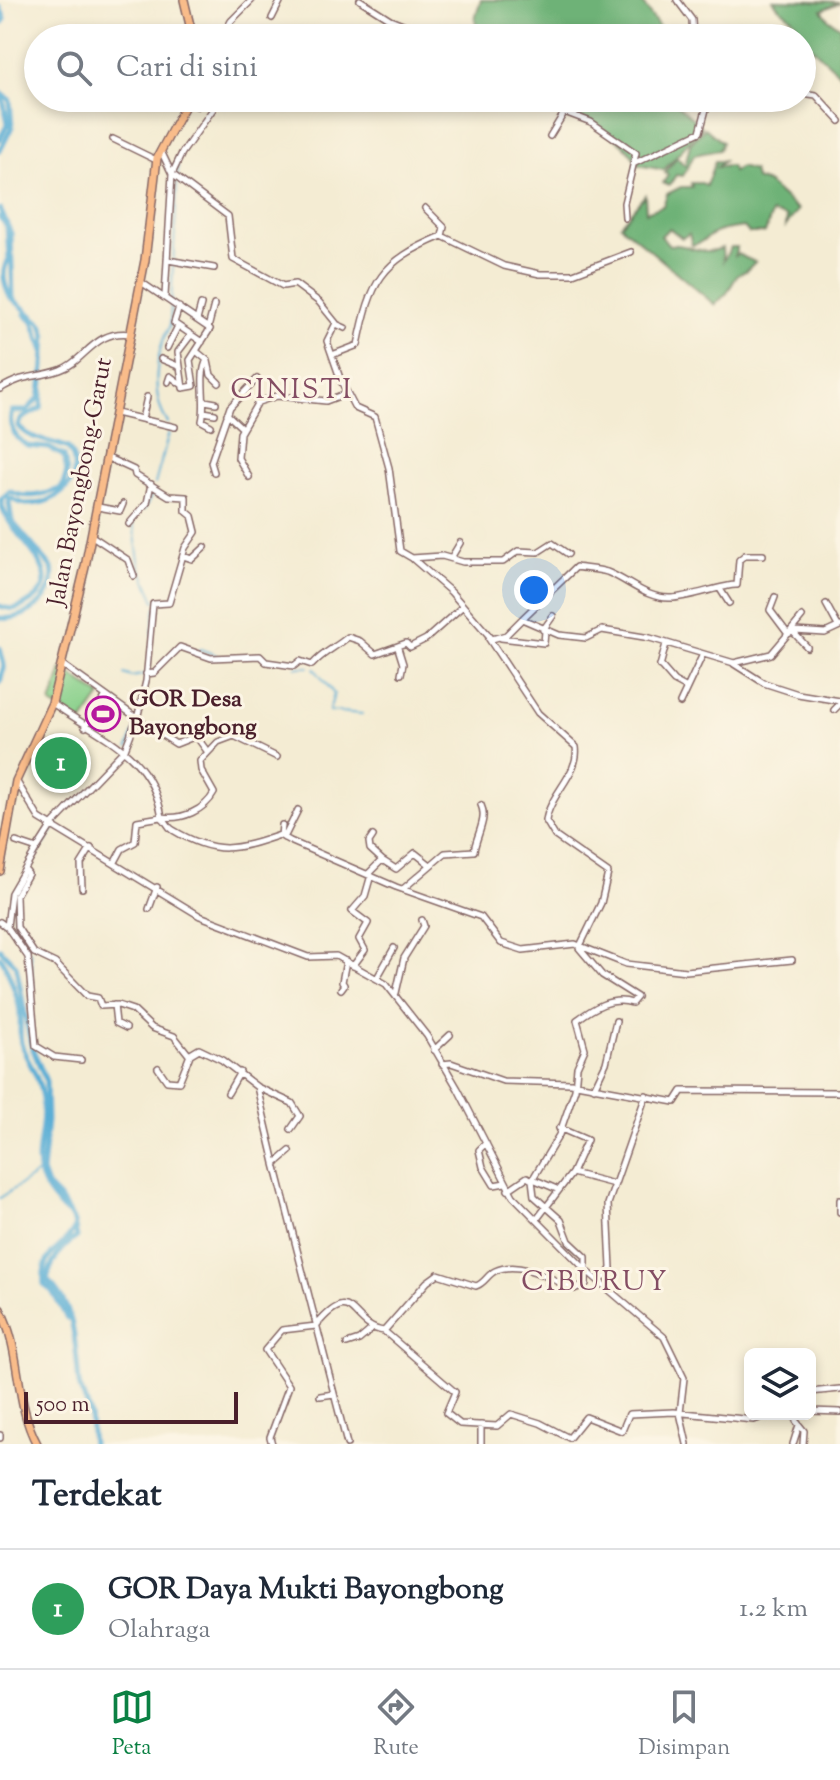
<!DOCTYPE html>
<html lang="id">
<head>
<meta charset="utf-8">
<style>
	body { margin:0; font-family:"Sorts Mill Goudy",serif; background:#f6f6f7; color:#1f2937 }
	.controls { position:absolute; right:24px; bottom:24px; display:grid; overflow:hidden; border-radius:12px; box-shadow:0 4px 12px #0003 }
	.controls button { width:72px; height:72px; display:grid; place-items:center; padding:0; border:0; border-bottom:2px solid #e0e1e3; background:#fff; color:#1f2937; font:40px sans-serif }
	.scale { position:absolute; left:24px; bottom:20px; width:214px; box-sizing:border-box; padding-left:8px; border:4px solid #4a1f2b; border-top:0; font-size:22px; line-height:28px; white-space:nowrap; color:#4a1f2b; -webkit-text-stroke:6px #fcf5e5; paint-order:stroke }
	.you { position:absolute; left:534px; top:590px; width:28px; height:28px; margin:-20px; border:6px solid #fff; border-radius:50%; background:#1a73e8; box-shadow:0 0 0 12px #1a73e833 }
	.badge { display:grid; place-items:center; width:52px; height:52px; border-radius:50%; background:#0b8043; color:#fff; font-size:26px; font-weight:700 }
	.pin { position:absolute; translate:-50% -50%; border:4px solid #fff; box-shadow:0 2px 8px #0006 }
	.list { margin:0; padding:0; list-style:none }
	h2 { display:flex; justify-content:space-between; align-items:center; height:104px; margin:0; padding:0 32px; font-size:34px }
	h2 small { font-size:26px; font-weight:400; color:#747a83 }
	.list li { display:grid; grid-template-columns:52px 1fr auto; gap:24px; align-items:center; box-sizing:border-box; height:120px; padding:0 32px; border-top:2px solid #e0e1e3 }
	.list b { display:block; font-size:30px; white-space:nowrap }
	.list p { margin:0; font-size:26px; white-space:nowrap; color:#747a83 }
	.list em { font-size:26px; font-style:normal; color:#747a83 }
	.icon { flex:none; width:44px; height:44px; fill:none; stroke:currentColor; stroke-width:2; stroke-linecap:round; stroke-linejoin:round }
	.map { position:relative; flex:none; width:840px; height:1444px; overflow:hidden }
	.search { position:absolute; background:#fff; box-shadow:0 4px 12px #0003; left:24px; right:24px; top:24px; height:88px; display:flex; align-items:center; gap:20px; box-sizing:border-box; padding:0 28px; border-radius:44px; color:#747a83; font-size:30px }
	.sheet { height:224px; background:#fff }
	nav { display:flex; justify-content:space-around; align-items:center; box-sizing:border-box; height:112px; border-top:2px solid #e0e1e3; background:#fff; font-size:22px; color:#747a83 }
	nav a { display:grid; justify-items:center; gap:4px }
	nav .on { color:#0b8043 }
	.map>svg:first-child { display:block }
	.green { fill:#89d08b; stroke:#6a785b; stroke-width:2 }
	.forest { fill:#6eb277; stroke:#5c6851; stroke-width:2 }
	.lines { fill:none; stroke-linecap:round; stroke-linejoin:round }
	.stream { stroke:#59add5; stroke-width:2 }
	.river { stroke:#59add5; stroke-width:5 }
	.minor-casing { stroke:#866766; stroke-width:8 }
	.major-casing { stroke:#866766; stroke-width:10 }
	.minor { stroke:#fff; stroke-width:5 }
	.major { stroke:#f9bc8a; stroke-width:7 }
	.labels { text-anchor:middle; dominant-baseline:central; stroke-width:6; stroke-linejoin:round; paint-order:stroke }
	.street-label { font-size:24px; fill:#4a1f2b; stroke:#fcf5e5 }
	.poi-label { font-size:24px; font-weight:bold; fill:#4a1f2b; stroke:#fcf5e5; text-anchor:start }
	.quarter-label { font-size:28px; letter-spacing:2px; fill:#844d63; stroke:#fcf5e5 }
</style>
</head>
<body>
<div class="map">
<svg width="840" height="1444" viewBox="0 0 840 1444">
	<rect width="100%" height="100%" fill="#fcf5e5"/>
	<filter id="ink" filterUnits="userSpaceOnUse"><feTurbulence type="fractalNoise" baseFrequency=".0125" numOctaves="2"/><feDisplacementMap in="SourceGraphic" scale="16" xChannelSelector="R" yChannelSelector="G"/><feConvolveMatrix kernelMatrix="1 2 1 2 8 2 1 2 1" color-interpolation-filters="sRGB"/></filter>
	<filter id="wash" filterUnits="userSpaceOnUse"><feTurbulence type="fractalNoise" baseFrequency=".006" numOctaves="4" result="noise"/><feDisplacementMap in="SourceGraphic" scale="32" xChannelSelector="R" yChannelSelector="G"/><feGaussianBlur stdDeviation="1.8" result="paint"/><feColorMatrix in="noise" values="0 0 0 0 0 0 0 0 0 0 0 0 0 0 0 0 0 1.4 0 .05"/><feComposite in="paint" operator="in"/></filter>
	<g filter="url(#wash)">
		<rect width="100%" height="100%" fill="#f4ecd3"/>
		<path class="green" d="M62,669l39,27 -19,27 -31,-19z"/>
		<path class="forest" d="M481,0h159l27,38h-188l-4,-19z
			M773,0l67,2 -18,8 7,10 11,6v48l-38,-36h-4c6,-20 -17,-23 -25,-38z
			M542,98h128l32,29 -38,43 -26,-5c-17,-36 -64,-47 -96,-67z
			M705,128l17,14 -3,8 -25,5 -11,21 -7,-1 -7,11 -6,-3 5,-8 -3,-2 12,-16 8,9 5,-22z
			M715,161h8l-6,6 14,-1 2,6 7,-5 13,4 2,8 12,4 31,27 -12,16 1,-9 -15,-4 -7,20h-16l-5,-6c-11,2 -25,2 -34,9 -8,5 -8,7 -18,9l-3,-11 -7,4 -13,-10 -8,8 8,9c19,-2 34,12 53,3l1,13 8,-14h6l-3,10 3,-3 18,8 -9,9 -8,3 -11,19 -12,12 -95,-80 25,-30 1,17 17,-6 4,-12 14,-7h11l-1,-4h11l4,3z"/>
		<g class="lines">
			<path class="stream" d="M168,423c-18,-25 -13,-72 2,-98l8,-158
				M155,484l15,-55
				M144,510l10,-19
				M133,523l7,43 15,35
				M152,636l4,-29
				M197,652l3,-3 16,6
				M296,667h13
				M314,668l20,26 -5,17 33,3
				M124,674l8,3 14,-3
				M128,748l11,-27
				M27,871l31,-49
				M14,894l1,29
				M30,950l3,37
				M27,1031l5,-10
				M0,1198l38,-25"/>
			<path class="river" d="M0,7l5,12 -5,7
				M0,92l10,8 2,27 -12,24
				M0,139l8,-16 -6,-27
				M0,209l11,24 2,66 29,25 4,12 -5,72 -20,11 -2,7c9,15 33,14 49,22 21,31 -12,58 -42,56 -7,-1 -12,-5 -18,-7l4,24 40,47c6,26 -24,54 -52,50
				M0,217l7,9 2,33c-9,12 -5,26 2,39
				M25,314l8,8 11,29
				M0,606c12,5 19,3 29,-4 48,-29 -27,-67 -28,-103l9,-8c14,9 36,4 52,-3l5,-16 -3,-16 -15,-8 -22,-2c-12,-9 -20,-19 -15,-35h14l13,-13 4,-26
				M0,648l4,17 -4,18
				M0,949l16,16 15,80 15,36 1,40 -5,51 5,14 13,13 14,23 3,15c-16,11 -26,24 -30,43 30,26 28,67 32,104 1,8 6,15 9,23 4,11 2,25 4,37
				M0,957c6,5 20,47 20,56 1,10 -1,19 1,30 4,16 16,29 19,45 13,54 -26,79 27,125
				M67,1318l-15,-27 -8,-6c-3,-37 19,-33 30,-56"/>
		</g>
	</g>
	<g filter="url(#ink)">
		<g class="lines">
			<g class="minor-casing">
				<path id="minor" d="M360,0l30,19 48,19
					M677,0l15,20 1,18
					M272,18l9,-18
					M222,38l9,-17 21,-21
					M802,93l14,2 24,26
					M527,98l64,24 45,31 -12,50 1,15
					M698,98l7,10
					M187,102l10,4
					M550,136l14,-23
					M113,139l43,21
					M161,151l11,23 56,42 5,43 50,27 12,-2 24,18 17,21 -9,18 14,40 14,27 20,9 14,51 11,83 12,7 30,-2 21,6h40l15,-11 20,1 14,-9 16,11
					M635,163l65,-31 9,-34
					M425,208l19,19 -2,9
					M168,260l46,8
					M141,282l69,47 -20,31 4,26 -11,2 -5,-36 13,-17
					M165,296l7,-122 10,-21 31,-44 2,-11
					M179,307l-5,16 28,19
					M197,320l4,-15
					M336,324l9,4
					M208,328l6,-23
					M167,348l11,-22
					M196,351l11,9c-9,16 0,42 -5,61l9,5
					M332,355l26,-10c13,-64 22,-83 84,-109l62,30 36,8h33l58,-22
					M161,359l17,7
					M208,361l3,14 8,8
					M168,382l2,-6 11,8
					M0,389c27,-16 34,-10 60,-19 26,-9 34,-41 71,-36
					M205,401l11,2
					M204,412l11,2
					M116,413l59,14
					M227,414l15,14
					M142,419l5,-22
					M108,458l26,12 1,5 34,21 17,1v14l6,5 4,16 -11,16 -16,55 -16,1 -7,77 -9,38
					M214,472l-3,-10 19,-55 27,-28
					M249,477l-11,-19 2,-25 18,-31 19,-6 49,5 21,-8
					M98,507l22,4 3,-7
					M129,524l18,-21 4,-19
					M92,536l36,24 6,16
					M183,556l9,3 13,-12
					M451,558l9,-15
					M413,559l38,33 41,47 14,-4 16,-16 37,16 27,3 16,-8 48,8 84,25 37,-9 17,-20 7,-3 30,2 15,-7
					M720,589l9,14
					M775,597l-5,13 18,24 14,-17
					M826,604l12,22
					M522,619l54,-52c10,2 21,2 31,5 21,8 39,27 64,26 17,0 55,-14 66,-13l2,-25 6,-5h18
					M543,630l10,-14
					M794,633l13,14
					M501,638l43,5 1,-12
					M489,639l49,74 38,34c4,26 -27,48 -30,74l9,15 53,37 -7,30 -22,45 23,27 35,22 -5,6c-20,-7 -39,5 -55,17l8,29 -8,18 -2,22 -16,46 -27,45 -5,-3 -19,13
					M398,648l5,16 -2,10
					M734,664l30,19 34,11 42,7
					M63,665l74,53 -12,31 -73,76 -16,25 -25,43 -4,34 21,30 8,89 18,11 27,3
					M660,665l14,16 13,7
					M660,666l6,-22
					M146,674l8,-1 26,-26 31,11 49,-2 6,6 28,4 6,-5 12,4c11,-13 23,-17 36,-28l12,4 15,13 31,-11 4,4 16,-8 37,-33
					M52,703c48,34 99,49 110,114
					M680,703l23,-49
					M834,710l6,-6
					M137,719l39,25 20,-8 11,15
					M85,727l21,-31
					M17,782l22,36 161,98 108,41 28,-1 50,28 41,52 31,53 55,107 74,75 77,66 20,41 -4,35 7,31
					M163,817c19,3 42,-7 51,-24l-13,-23 -1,-9 18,-19 16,-6 43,21
					M282,825l-1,11 9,5 106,46 85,30 20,26 22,7 52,-6 51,20 60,7 106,-11
					M373,836l-4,6 1,7 12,11
					M284,838l14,-28
					M16,842l21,7
					M115,862l7,-13 13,-7 2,-21 24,-4c7,4 5,9 12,13 43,26 63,20 107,5
					M25,870l3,4 -12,21 1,32 17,26 21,10 32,33 11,2 3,8 17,-1 15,5 19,18 22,8 15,19 10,-6 23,11 35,27 35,16 8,13 -9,13
					M368,874l14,-14 14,9 19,-16 14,11
					M82,888l-1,-24 10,-16
					M403,889l42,-36 29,-2c2,-15 14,-32 7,-46
					M149,909l8,-22
					M0,922l7,5
					M353,966l12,-16 -6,-11 9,-16 -16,-12 13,-15 6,-21
					M377,978l17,-30
					M341,989l3,-4 -2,-3 4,-21
					M396,993l8,-35 20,-32 -2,-6
					M114,1005l2,18 10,5
					M434,1050l16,-15
					M442,1064l9,-1 52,18 68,2 104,19 7,-11 158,1
					M158,1068l9,13 12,1 11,-27
					M257,1087l18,76
					M594,1088l12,-25 10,-42
					M228,1093l12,-21
					M559,1128l28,12 -15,33
					M486,1143l-7,7 4,17 11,18 11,-2
					M290,1151l-15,13 72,280
					M533,1179l26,11
					M840,1200v12
					M537,1219l35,-46 42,11
					M598,1280l9,-4 4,-8 -3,-64 38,-109
					M384,1331l71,61 -9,21 14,11 37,2 14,-12 29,9 29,15 17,-21 36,14 7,-17 45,-2 80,8 17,-6
					M347,1344l12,-4 13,-11
					M810,1392l30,-3
					M320,1396l14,-2
					M810,1411l30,1
					M796,1414v7l8,10 -1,13
					M481,1425v19
					M0,1435v3
					M272,1444l-2,-7 19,-51 -24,-36 17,-20 34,-4c39,-47 34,1 68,5l43,-49 11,-8 38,12c9,-3 11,-11 19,-15 24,-12 58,9 79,18l12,-5v-27l-17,-16 -8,-21 -27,-24 -2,-16
					M793,1444l6,-19"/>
			</g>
			<g class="major-casing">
				<path id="major" d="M184,0l9,38
					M0,871l16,-90 36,-78 33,-136 60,-307 12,-102 32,-60
					M0,1309c22,42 14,93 37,135"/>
			</g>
			<use href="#minor" class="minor"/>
			<use href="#major" class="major"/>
		</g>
	</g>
	<defs>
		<g id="stadium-ring" transform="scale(1.8)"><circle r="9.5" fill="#fcf5e5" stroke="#b5179e" stroke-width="1.5"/><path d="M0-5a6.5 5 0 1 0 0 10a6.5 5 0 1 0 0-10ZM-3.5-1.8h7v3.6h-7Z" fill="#b5179e"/></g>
	</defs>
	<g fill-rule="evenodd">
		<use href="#stadium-ring" x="103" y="714"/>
	</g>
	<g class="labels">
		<g class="street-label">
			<text transform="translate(81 482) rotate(-79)">Jalan Bayongbong-Garut</text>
		</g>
		<g class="poi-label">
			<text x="129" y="700">GOR Desa<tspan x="129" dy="28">Bayongbong</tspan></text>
		</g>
		<g class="quarter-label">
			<text x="292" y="391">CINISTI</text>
			<text x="595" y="1283">CIBURUY</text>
		</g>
	</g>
</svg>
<div class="controls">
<button><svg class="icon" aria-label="layers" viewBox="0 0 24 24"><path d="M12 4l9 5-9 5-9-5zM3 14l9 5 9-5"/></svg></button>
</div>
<div class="scale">500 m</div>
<div class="you"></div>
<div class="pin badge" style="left:61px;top:763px;background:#2e9e5b">1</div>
<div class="search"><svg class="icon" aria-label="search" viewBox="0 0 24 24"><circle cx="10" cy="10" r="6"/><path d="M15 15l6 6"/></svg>Cari di sini</div>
</div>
<section class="sheet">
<h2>Terdekat<small></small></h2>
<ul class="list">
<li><span class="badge" style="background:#2e9e5b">1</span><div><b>GOR Daya Mukti Bayongbong</b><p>Olahraga</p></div><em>1.2 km</em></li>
</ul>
</section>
<nav>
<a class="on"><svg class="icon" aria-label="map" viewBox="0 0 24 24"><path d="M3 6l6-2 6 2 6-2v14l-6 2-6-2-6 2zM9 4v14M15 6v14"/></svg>Peta</a>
<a><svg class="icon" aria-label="directions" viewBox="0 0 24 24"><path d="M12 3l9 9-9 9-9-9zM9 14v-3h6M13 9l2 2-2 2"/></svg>Rute</a>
<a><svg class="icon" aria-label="saved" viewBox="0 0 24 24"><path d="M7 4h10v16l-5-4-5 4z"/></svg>Disimpan</a>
</nav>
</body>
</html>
